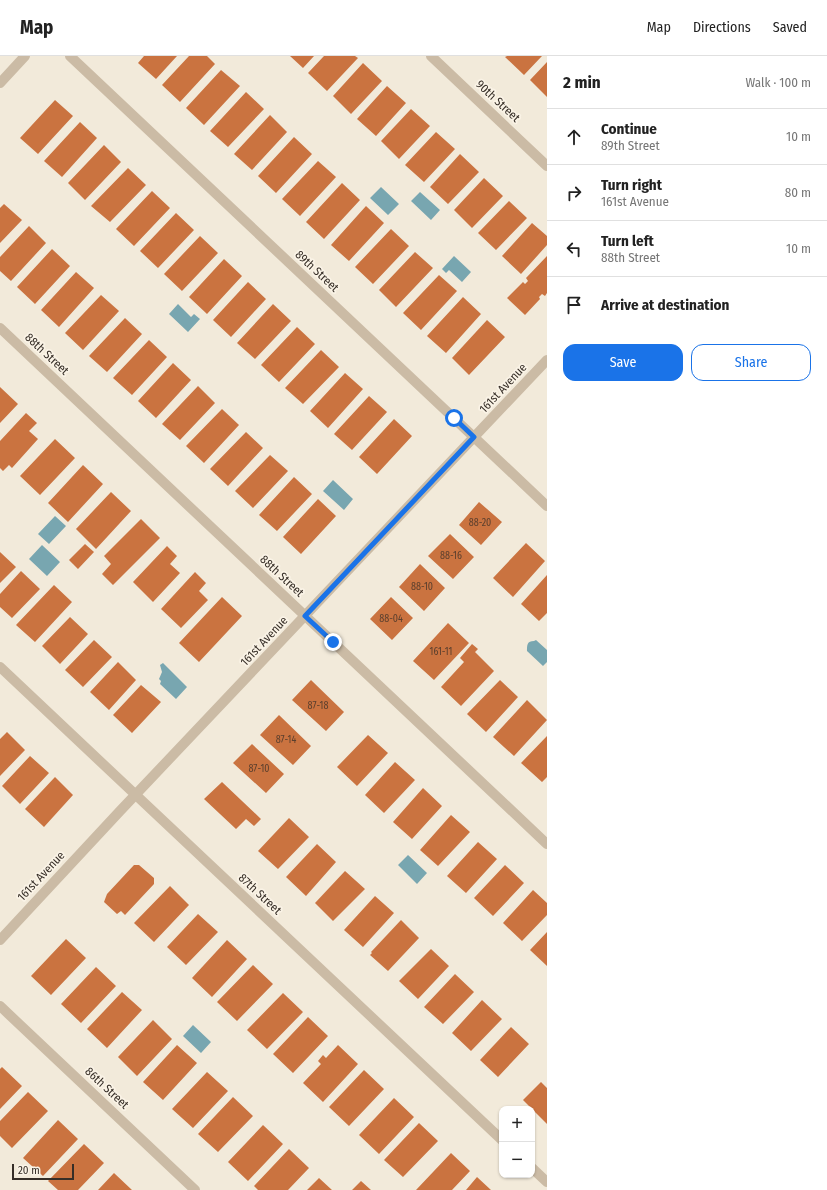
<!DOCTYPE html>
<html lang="en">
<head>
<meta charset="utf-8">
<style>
	body { margin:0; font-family:"Fira Sans Condensed",sans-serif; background:#f6f6f6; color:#222 }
	.controls { position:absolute; right:12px; bottom:12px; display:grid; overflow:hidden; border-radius:8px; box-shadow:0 1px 3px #0004 }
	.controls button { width:36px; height:36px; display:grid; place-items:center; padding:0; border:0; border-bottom:1px solid #e0e0e0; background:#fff; color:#222; font:20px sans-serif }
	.scale { position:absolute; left:12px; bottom:10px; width:62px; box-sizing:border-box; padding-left:4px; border:2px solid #362e27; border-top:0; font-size:11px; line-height:14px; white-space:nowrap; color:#362e27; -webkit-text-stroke:3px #faf3e6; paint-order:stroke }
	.stop { position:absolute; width:12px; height:12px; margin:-9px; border:3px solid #1a73e8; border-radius:50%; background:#fff }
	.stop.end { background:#1a73e8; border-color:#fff; box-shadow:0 1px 4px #0008 }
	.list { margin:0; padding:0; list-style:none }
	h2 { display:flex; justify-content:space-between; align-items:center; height:52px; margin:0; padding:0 16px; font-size:17px }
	h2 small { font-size:13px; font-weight:400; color:#767676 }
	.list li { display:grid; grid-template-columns:26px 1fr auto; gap:12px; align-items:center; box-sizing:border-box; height:56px; padding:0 16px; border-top:1px solid #e0e0e0 }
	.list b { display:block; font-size:15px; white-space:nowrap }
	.list p { margin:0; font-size:13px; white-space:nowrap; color:#767676 }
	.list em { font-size:13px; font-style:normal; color:#767676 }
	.actions { display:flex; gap:8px; padding:12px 16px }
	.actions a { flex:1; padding:9px 0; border:1px solid #1a73e8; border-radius:12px; text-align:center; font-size:14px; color:#1a73e8 }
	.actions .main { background:#1a73e8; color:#fff }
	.icon { flex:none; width:22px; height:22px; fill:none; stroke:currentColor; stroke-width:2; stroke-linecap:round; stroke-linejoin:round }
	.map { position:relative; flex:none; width:547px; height:1134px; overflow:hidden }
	header { display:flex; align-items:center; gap:24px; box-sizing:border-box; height:56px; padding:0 20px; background:#fff; border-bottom:1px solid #e0e0e0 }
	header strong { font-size:19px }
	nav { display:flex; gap:22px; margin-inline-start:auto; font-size:14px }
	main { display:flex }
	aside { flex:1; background:#fff }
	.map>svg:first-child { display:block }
	.water { fill:#78a6b0 }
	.building { fill:#ca7340 }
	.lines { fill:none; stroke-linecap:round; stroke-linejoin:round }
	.minor { stroke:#cbbba5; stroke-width:10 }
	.route { stroke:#1a73e8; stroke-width:5 }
	.labels { text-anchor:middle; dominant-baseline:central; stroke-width:3.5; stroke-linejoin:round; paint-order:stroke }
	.number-label { font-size:10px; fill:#5b3f2d }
	.street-label { font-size:12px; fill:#362e27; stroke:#faf3e6 }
</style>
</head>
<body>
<header>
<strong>Map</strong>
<nav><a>Map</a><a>Directions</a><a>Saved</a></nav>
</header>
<main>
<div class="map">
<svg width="547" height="1134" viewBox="0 0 547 1134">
	<rect width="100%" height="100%" fill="#f2eada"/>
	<path class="water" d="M381,131l18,17 -11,11 -18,-17z
		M420,136l20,18 -9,10 -20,-19z
		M454,200l17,16 -9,10 -13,-12 -3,3 -4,-4z
		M178,248l13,13 3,-3 6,5 -12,13 -19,-18z
		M333,424l20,19 -9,11 -21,-19z
		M55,460l11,10 -17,18 -11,-10z
		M42,489l18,17 -13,14 -18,-17z
		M534,585l2,-1 11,10v12l-4,4 -16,-15c0,-6 0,-10 7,-10z
		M163,607l24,24 -11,12 -16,-15 1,-3 -2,-2 3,-7 -2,-7z
		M408,799l19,18 -10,11 -19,-19z
		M193,969l18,17 -10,11 -18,-17z"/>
	<path class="building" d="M144,0h33l-21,23 -18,-16z
		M189,0h18l8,8 -35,38 -18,-17z
		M290,0h24l-11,12z
		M324,0h31l3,2 -31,33 -19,-18z
		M507,0h35l-18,19 -19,-18z
		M547,6v35l-17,-17z
		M363,7l19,18 -31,33 -18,-18z
		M221,14l19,16 -36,39 -18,-17z
		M387,30l19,17 -30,33 -19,-17z
		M246,36l18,17 -36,38 -18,-16z
		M55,44l18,16 -35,38 -18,-16z
		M411,53l19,17 -31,33 -18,-18z
		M270,59l17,17 -35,38 -18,-16z
		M80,66l17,16 -35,39 -18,-16z
		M436,76l19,17 -31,33 -19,-17z
		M294,81l18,17 -36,39 -18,-17z
		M104,89l17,17 -36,38 -17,-17z
		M460,98l19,18 -31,32 -18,-17z
		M318,105l18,16 -36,39 -18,-17z
		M128,112l18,17 -36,37 -19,-16z
		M484,122l19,18 -31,32 -18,-18z
		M342,127l18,17 -36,39 -18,-17z
		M152,135l18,17 -36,38 -18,-17z
		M509,145l18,17 -31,32 -18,-17z
		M4,148l18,16 -22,23v-35z
		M366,150l18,17 -35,38 -18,-16z
		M176,157l18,17 -36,38 -18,-17z
		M532,167l15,13v9l-26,29 -19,-18z
		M29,170l17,17 -35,38 -11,-10v-14z
		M391,173l18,17 -36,38 -18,-17z
		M200,180l18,17 -36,38 -18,-17z
		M52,193l18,17 -35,38 -18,-17z
		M415,196l18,16 -37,39 -17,-17z
		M547,200v37l-2,3 -3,-2 -3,3 1,2 -15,16 -18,-17 16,-16 2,2 3,-3 -2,-3z
		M224,203l18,17 -35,38 -18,-17z
		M76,216l18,16 -35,39 -18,-17z
		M439,219l18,16 -36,39 -18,-17z
		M248,226l18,17 -35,38 -18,-17z
		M101,239l18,16 -36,39 -18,-17z
		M463,241l18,17 -35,39 -19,-17z
		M273,248l18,17 -36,38 -18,-16z
		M125,262l17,16 -35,38 -18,-16z
		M487,264l18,17 -36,38 -17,-17z
		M297,271l18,17 -36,38 -18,-17z
		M149,284l18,17 -35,38 -19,-17z
		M321,294l18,17 -36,37 -18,-16z
		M173,307l18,17 -35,38 -18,-17z
		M345,317l18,16 -35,39 -18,-17z
		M198,330l17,17 -35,37 -18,-16z
		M0,331l18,17 -18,19z
		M369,340l18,16 -35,38 -18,-16z
		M222,353l17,16 -35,38 -18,-17z
		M26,357l11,10 -8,8 9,8 -26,29 -3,-3 -6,6 -3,-3v-27z
		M394,363l18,17 -35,38 -18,-17z
		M246,376l17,16 -35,38 -18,-17z
		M55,383l20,19 -35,37 -20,-19z
		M270,399l18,16 -35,37 -18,-17z
		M83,409l20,19 -35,38 -20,-19z
		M294,421l18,17 -35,37 -18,-16z
		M111,436l20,19 -35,38 -20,-20z
		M318,443l18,17 -35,38 -18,-17z
		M479,446l23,20 -21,23 -22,-20z
		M141,463l19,19 -47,47 -11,-11 9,-10 -7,-8z
		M450,478l24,23 -21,22 -25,-23z
		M526,487l19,18 -32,36 -20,-19z
		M85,488l9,8 -16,17 -9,-9z
		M167,490l10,10 -7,8 10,9 -27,29 -20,-20z
		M0,496l16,15 -16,16z
		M420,508l25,24 -21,23 -25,-24z
		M21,515l19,18 -28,29 -12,-11v-13z
		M195,516l11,11 -7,8 9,9 -27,28 -20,-19z
		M547,519v38l-8,8 -18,-17z
		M54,529l18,17 -37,40 -19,-17z
		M222,541l20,19 -43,46 -20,-19z
		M391,541l22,21 -21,22 -22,-21z
		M70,561l18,17 -28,30 -18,-18z
		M448,567l21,20 -35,37 -21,-19z
		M94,584l18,17 -29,30 -18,-17z
		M472,588l6,5 -3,3 19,19 -33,35 -20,-19 23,-25 -4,-4z
		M118,606l18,18 -27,30 -19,-18z
		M311,624l33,32 -18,19 -34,-31z
		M500,624l18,17 -32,35 -19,-18z
		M141,629l20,17 -29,31 -19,-18z
		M527,644l20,20 -33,36 -21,-19z
		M279,659l32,31 -18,19 -33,-30z
		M7,676l18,18 -25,26v-37z
		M368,679l20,18 -31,33 -20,-19z
		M547,680v41l-5,5 -21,-19z
		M252,688l32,30 -18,19 -33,-30z
		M30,700l19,17 -29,31 -18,-18z
		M395,706l20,18 -31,33 -19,-18z
		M55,721l18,18 -29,32 -19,-18z
		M222,726l39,37 -7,7 -8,-7 -10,10 -32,-30z
		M423,732l19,18 -30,33 -19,-17z
		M451,759l19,17 -32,34 -18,-16z
		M289,762l20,19 -31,32 -20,-18z
		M478,786l19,17 -31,34 -19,-17z
		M317,788l19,18 -30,34 -20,-19z
		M134,809h5l15,13v6l-29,31 -4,-4 -4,3 -13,-12 3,-8z
		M505,809l19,18 -31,33 -19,-18z
		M345,815l20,18 -32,32 -18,-18z
		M170,830l19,19 -35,37 -20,-19z
		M533,834l14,13v12l-25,26 -19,-18z
		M375,840l19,17 -31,34 -19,-17z
		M198,858l20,18 -32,33 -19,-18z
		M401,864l18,18 -31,33 -18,-16 2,-2 -1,-1z
		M547,876v34l-17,-16z
		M66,883l20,19 -35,37 -20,-19z
		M227,884l20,19 -35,38 -20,-19z
		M431,893l18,17 -31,33 -19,-18z
		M253,909l20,19 -36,37 -20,-19z
		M96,911l20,19 -35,37 -20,-19z
		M455,918l19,18 -31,32 -19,-17z
		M122,936l20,18 -35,38 -20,-19z
		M283,937l20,19 -36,37 -20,-19z
		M482,944l20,19 -31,32 -19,-18z
		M308,961l20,19 -35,37 -20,-19z
		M153,964l19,19 -35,37 -19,-19z
		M511,971l18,17 -31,33 -18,-17z
		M177,989l20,18 -34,37 -20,-18z
		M338,989l20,19 -35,38 -20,-19 18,-19 -3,-3 5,-6 3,3z
		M2,1011l20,19 -22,23v-40z
		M364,1014l20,19 -35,37 -20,-19z
		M207,1016l21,19 -35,37 -21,-19z
		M541,1026l6,6v36l-24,-24z
		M28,1036l20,19 -36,37 -12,-12v-15z
		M233,1041l20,19 -35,36 -20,-18z
		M394,1042l20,19 -35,37 -20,-19z
		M58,1064l20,19 -35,37 -20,-18z
		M419,1067l19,18 -35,36 -19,-17z
		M263,1069l20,19 -35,37 -20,-19z
		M84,1088l20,19 -26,27h-20l-10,-9z
		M289,1093l20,19 -21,22h-30l-4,-4z
		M451,1097l19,18 -18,19h-36z
		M114,1117l18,17h-34z
		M477,1121l14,13h-25z
		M319,1122l13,12h-25z
		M361,1125l10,9h-19z"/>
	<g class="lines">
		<path class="minor" d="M70,0l477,450
			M431,0l116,110
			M0,27l25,-27
			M0,272l547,516
			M0,611l502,473
			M0,884l120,-129 427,-451
			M0,950l195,184
			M532,1112l15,14"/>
	</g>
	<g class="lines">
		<path class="route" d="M333,586l-28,-26 169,-179 -20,-19"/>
	</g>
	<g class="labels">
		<g class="number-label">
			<text x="480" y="467">88-20</text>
			<text x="451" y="500">88-16</text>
			<text x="422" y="531">88-10</text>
			<text x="391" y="563">88-04</text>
			<text x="441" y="596">161-11</text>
			<text x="318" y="650">87-18</text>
			<text x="286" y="684">87-14</text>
			<text x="259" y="713">87-10</text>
		</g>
		<g class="street-label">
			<text transform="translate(498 45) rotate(43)">90th Street</text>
			<text transform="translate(317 215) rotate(43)">89th Street</text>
			<text transform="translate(47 298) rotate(43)">88th Street</text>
			<text transform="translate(503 332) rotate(-47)">161st Avenue</text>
			<text transform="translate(282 520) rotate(43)">88th Street</text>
			<text transform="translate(264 585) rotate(-47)">161st Avenue</text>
			<text transform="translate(41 820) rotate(-47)">161st Avenue</text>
			<text transform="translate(260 838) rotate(43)">87th Street</text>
			<text transform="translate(107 1032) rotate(43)">86th Street</text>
		</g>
	</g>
</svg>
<div class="controls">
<button>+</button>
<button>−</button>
</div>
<div class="scale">20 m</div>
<div class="stop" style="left:454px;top:362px"></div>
<div class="stop end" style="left:333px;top:586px"></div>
</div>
<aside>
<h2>2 min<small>Walk · 100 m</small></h2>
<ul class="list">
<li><svg class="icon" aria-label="ahead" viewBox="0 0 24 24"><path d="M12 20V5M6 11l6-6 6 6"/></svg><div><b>Continue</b><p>89th Street</p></div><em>10 m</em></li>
<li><svg class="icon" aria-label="right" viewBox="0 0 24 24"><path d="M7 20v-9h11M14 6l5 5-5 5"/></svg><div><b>Turn right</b><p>161st Avenue</p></div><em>80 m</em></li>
<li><svg class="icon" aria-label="left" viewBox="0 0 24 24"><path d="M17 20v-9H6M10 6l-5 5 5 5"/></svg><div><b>Turn left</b><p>88th Street</p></div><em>10 m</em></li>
<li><svg class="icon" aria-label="arrive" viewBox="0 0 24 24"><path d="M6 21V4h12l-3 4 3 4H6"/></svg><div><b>Arrive at destination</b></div></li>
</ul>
<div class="actions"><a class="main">Save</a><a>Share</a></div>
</aside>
</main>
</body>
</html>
